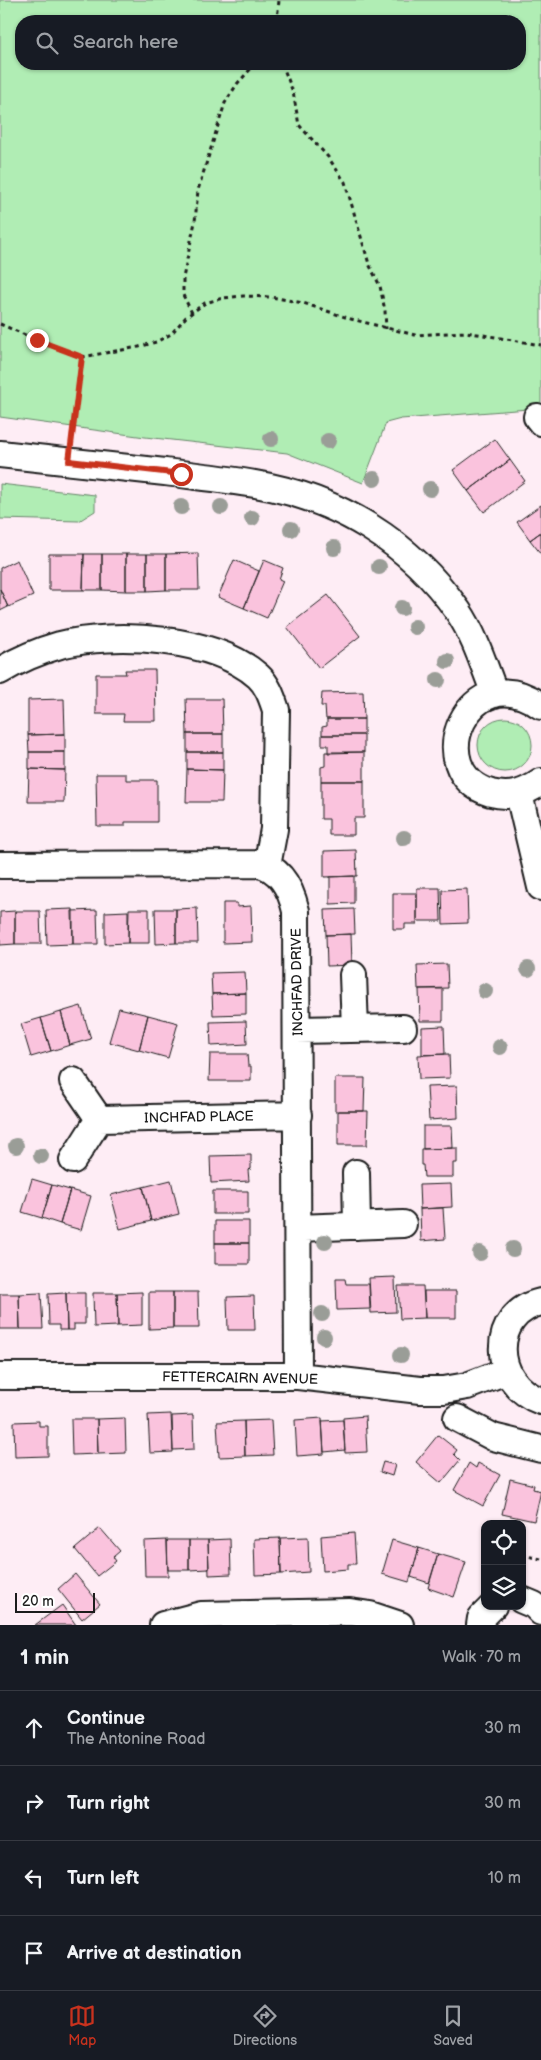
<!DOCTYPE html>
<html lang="en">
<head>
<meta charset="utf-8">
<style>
	body { margin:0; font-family:"Balsamiq Sans",sans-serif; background:#242831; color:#f1f3f6 }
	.controls { position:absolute; right:15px; bottom:15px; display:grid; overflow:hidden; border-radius:10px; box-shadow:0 1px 4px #0004 }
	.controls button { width:45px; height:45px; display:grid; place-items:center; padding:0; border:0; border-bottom:1px solid #363941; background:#171b24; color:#f1f3f6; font:25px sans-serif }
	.scale { position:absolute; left:15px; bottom:12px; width:80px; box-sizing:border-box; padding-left:5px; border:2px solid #1c1c1c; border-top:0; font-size:14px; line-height:18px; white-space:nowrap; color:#1c1c1c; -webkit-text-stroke:4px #fff; paint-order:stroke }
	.stop { position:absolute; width:15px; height:15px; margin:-11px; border:4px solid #c8321e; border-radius:50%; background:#fff }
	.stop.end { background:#c8321e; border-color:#fff; box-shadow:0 1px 5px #0008 }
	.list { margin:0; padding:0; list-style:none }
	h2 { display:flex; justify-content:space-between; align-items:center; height:65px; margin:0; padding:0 20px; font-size:21px }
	h2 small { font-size:16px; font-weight:400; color:#9ea1a6 }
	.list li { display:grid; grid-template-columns:32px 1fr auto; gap:15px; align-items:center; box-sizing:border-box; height:75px; padding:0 20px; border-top:1px solid #363941 }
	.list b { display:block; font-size:19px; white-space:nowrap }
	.list p { margin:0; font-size:16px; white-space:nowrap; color:#9ea1a6 }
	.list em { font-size:16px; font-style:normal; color:#9ea1a6 }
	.icon { flex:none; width:28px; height:28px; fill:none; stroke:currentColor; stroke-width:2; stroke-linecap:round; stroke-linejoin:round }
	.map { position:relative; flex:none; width:541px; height:1625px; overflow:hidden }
	.search { position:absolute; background:#171b24; box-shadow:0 1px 4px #0004; left:15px; right:15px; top:15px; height:55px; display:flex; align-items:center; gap:12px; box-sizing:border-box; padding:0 18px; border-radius:20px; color:#9ea1a6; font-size:19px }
	.sheet { height:365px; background:#171b24 }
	nav { display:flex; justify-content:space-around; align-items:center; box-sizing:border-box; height:70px; border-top:1px solid #363941; background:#171b24; font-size:14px; color:#9ea1a6 }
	nav a { display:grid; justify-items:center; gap:2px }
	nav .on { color:#c8321e }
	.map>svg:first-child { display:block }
	.green { fill:#b0edb4; stroke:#668468; fill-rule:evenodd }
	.building { fill:#fac3dd; stroke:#1c1c1c }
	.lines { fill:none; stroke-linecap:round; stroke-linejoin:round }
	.minor-casing { stroke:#1c1c1c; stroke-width:30 }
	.path { stroke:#1c1c1c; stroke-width:3; stroke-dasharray:4 4; stroke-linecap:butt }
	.minor { stroke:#fff; stroke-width:26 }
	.tree { fill:#9a9d97 }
	.route { stroke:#c8321e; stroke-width:6 }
	.labels { text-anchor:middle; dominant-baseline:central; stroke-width:4; stroke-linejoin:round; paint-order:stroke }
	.street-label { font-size:14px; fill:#1c1c1c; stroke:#fff }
</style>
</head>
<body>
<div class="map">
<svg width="541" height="1625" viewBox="0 0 541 1625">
	<rect width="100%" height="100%" fill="#feedf5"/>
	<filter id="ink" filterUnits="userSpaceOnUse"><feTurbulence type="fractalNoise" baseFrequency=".02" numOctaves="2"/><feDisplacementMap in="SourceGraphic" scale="10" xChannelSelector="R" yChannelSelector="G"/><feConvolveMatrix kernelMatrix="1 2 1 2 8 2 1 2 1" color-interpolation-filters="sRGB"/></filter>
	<g filter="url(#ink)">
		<path class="green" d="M0,0h541v408l-140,11 -15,4 -23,60 -76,-30 -142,-16 -145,-20zM21,21h499v43h-499z
			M0,484l95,11v16l-16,10 -79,-2z
			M478 745a27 27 0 1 1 54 0a27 27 0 1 1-54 0Z"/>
		<path class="building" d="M495,439l15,21 -42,31 -15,-21z
			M510,460l15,21 -41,31 -16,-21z
			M541,505v27l-11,8 -13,-18z
			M541,532v22l-11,-14z
			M198,553l1,37h-33v-36z
			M49,554h35l-1,36h-34z
			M84,554h18v36h-19z
			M102,554h24v37l-24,-1z
			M126,554h21v37h-21z
			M147,554h19v36l-19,1z
			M17,560l16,36 -25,11 -8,-18v-21z
			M234,560l25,11 -15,37 -26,-11z
			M264,560l19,8 -4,11 4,2 -16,37 -23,-10z
			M0,589l8,18 -8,4z
			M328,595l32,41 -41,32 -32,-41z
			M125,670h30l1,51h-33l1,-7h-28v-40h30z
			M363,692l1,27h-38l-1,-13h-4l1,-13z
			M64,699l1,35 -37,1v-35z
			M186,699h36l1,35h-36z
			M327,719h37v16h-42v-8l5,-1z
			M65,734v18h-36l-1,-17z
			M187,734h36v18h-36z
			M322,735h42v17l-36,1v-8h-6z
			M29,752h36v18l-36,-1z
			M187,752h36v18l-36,-1z
			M325,752h39v29h-43v-14l4,-1z
			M29,769l36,1 -1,32h-36z
			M187,769l36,1 -1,32h-36z
			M96,774h30v6h31v42h-32v4h-28z
			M321,781h43v37h-10v17h-25v-16h-8z
			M356,850l1,26 -33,1v-26z
			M354,876v27l-24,1v-27z
			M417,888h23l1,33h-24z
			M467,889l1,34 -25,1 -1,-34z
			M393,893h24v31h-12v5h-12z
			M223,903h14v4l14,-1 1,36 -29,1z
			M197,908l1,35h-22v-34z
			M73,909v35l-26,1 -1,-35z
			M129,909h20v34h-21z
			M155,909h21v34l-20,1z
			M354,909l1,25 -29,1 -1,-25z
			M97,910l1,34h-25l-1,-33z
			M15,911h25l1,33h-26z
			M15,911v33l-15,1v-33z
			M128,911v32l-23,1v-32z
			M351,934l1,31 -25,1 -1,-31z
			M447,964l1,24 -30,1 -1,-24z
			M245,972l1,21 -34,1 -1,-21z
			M419,989h24v32h-23z
			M246,993v21l-33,1 -1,-21z
			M81,1006l10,33 -21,6 -9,-33z
			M119,1008l29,7 -9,35 -30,-8z
			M61,1012l9,33 -19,6 -10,-33z
			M148,1015l30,8 -10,35 -29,-8z
			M41,1018l10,33 -20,6 -10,-33z
			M246,1021l1,23 -36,2 -1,-24z
			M444,1026l1,28 -23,1v-28z
			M210,1054h37l1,12h3v15h-42z
			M449,1054l1,24 -31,1 -1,-24z
			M335,1078h30l-1,33h-29z
			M457,1086l1,32 -29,2 -2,-33z
			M338,1111h30l-1,34h-29z
			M423,1126h29l1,22 -30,1z
			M457,1148v15h-4v14h-29l-1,-12h-2v-16z
			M251,1155v14l-3,1 1,11 -38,2 -1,-27z
			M32,1179l20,6 -10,33 -20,-6z
			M171,1180l8,34 -28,7 -8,-34z
			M451,1184l1,23 -32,2 -1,-24z
			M52,1185l18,5 -10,34 -18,-6z
			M143,1187l8,34 -31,8 -9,-34z
			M70,1190l21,6 -10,34 -21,-6z
			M213,1191h35v23h-35z
			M443,1208l2,31 -24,2 -1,-32z
			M215,1221h34v22h-34z
			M215,1243h34v21h-34z
			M395,1277l1,35 -25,1 -2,-35z
			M336,1279h9l1,5h23l1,25 -33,1z
			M398,1286h25l2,32 -25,1z
			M424,1291h32v27h-31z
			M142,1292v33l-24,1 -1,-33z
			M149,1292h24v36l-24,1z
			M173,1292h25l1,36h-26z
			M41,1293l2,36h-23l-1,-35z
			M66,1293l1,37h-8v-5h-10l-1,-31z
			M66,1293h19v31h-11v6h-7z
			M93,1293h24l1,33 -24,1z
			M0,1294h19l1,35h-20z
			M254,1296l1,34h-27l-1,-33z
			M171,1414l2,38 -23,1 -2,-38z
			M193,1415l1,34 -21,1 -1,-34z
			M365,1416l2,36 -22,1 -2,-35z
			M125,1418l1,35 -28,1 -1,-35z
			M322,1418l2,36 -27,2 -2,-36z
			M71,1419h26l1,35 -26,1z
			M271,1420l2,35 -28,1 -1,-35z
			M343,1420l2,30 -21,2 -2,-31z
			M39,1421v5h9v30l-33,1 -1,-35z
			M244,1421l1,35 -26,1 -2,-35z
			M438,1435l19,15 -3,4 6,6 -19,23 -25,-21z
			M383,1462l12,3 -3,11 -12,-4z
			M469,1463l7,5 2,-5 22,12 -17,31 -29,-16z
			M510,1479l24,6 -1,4 8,2 -7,30 -32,-7z
			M100,1528l20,23 -7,6 3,4 -19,15 -22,-27z
			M354,1533l2,31h-8v5l-25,2 -2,-35z
			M308,1537l1,35 -28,2 -1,-36z
			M280,1538l1,36 -26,1 -1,-36z
			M230,1539l1,35 -22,1 -1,-35z
			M167,1540l1,36h-23l-1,-35z
			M167,1540h22v30h-21z
			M189,1540h19l1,29 -20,1z
			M392,1540l27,8 -10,34 -27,-8z
			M419,1548l19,6 -9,29 -18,-6z
			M438,1554l28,8 -12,35 -26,-9z
			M75,1574l25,30 -18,15 -24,-30z
			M62,1605l14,20h-41z"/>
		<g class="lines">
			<g class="minor-casing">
				<path id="minor" d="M537,417l4,5
					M0,454c55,6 110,12 165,18 30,4 61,7 90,12 83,14 155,58 203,127 17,25 26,55 37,83
					M0,671c18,-11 39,-20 60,-26 55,-14 154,-8 198,31 10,9 14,22 18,34l-2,119 -7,37
					M541,706c-72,-53 -122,66 -50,87 19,5 34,0 50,-11
					M519,794l22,93
					M0,865l258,-1c23,4 33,26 38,47l2,465
					M353,975l2,54
					M297,1030l106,-2
					M99,1119l199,-4
					M73,1160l26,-41 -26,-38
					M356,1173l1,53
					M298,1228l105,-4
					M541,1302c-51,11 -51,81 0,99
					M0,1376h298l122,14h24l23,-4 39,-15
					M457,1418l36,19 48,12
					M522,1600l12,5 7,7
					M163,1625l38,-10 149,-3 20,3 30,10
					M480,1625l1,-7 12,-12"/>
			</g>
			<path class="path" d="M277,21l2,-21
				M282,64l11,28 6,33 29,32 17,25 24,82 11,22 5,25 1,18
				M192,313l-9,-18v-17l12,-56 3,-32 27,-87 12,-19 18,-20
				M0,324l37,16 45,17 57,-10 17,-5 15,-8 15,-17 19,-14 18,-5 20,-2 28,1 32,6 48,16 64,16 51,-3 75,13
				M72,436l10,-79
				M522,1555l19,4"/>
			<use href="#minor" class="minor"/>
		</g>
		<g class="tree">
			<circle cx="271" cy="439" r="8"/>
			<circle cx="328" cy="441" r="8"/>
			<circle cx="374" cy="479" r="8"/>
			<circle cx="430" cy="489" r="8"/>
			<circle cx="181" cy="507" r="8"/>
			<circle cx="221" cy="507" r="8"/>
			<circle cx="252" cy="518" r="8"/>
			<circle cx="291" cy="529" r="8"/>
			<circle cx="334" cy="548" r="8"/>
			<circle cx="379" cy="567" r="8"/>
			<circle cx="402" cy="608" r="8"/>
			<circle cx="415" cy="627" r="8"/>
			<circle cx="447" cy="661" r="8"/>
			<circle cx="438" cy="680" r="8"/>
			<circle cx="404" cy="838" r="8"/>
			<circle cx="528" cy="969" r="8"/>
			<circle cx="485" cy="991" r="8"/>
			<circle cx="500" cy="1047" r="8"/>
			<circle cx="16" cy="1146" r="8"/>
			<circle cx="41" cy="1156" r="8"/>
			<circle cx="325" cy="1242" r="8"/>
			<circle cx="513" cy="1249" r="8"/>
			<circle cx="480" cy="1253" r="8"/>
			<circle cx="322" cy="1314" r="8"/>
			<circle cx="324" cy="1337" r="8"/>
			<circle cx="401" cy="1355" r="8"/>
		</g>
	</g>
	<g class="lines" filter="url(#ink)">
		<path class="route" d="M37,340l45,17 -13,104 112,13"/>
	</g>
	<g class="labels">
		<g class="street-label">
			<text transform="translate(297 982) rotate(-91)">INCHFAD DRIVE</text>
			<text transform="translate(199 1117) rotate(-1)">INCHFAD PLACE</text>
			<text transform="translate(240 1378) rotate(1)">FETTERCAIRN AVENUE</text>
		</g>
	</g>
</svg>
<div class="controls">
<button><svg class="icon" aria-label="locate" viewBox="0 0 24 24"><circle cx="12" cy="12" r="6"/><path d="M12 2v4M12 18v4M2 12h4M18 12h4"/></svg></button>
<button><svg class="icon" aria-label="layers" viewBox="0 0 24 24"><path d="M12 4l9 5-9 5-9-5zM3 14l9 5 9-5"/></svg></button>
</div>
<div class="scale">20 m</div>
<div class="stop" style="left:181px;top:474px"></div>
<div class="stop end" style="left:37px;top:340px"></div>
<div class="search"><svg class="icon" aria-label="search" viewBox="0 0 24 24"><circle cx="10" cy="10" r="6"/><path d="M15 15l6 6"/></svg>Search here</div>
</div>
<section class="sheet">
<h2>1 min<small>Walk · 70 m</small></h2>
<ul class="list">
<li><svg class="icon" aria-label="ahead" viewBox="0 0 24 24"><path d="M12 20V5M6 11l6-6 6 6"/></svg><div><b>Continue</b><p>The Antonine Road</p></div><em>30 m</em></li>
<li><svg class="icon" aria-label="right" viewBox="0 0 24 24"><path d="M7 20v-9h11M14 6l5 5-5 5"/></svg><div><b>Turn right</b></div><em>30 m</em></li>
<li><svg class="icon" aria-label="left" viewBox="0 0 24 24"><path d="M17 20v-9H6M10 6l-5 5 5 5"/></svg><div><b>Turn left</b></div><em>10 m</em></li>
<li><svg class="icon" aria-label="arrive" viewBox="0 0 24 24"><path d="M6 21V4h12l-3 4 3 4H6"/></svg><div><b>Arrive at destination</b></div></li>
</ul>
</section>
<nav>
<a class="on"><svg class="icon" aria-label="map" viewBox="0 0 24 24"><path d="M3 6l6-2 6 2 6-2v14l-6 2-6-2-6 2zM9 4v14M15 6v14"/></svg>Map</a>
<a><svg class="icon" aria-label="directions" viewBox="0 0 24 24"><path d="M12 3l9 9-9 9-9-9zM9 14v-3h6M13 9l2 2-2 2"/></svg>Directions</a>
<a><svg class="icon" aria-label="saved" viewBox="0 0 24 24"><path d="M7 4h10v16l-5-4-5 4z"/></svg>Saved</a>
</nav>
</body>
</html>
